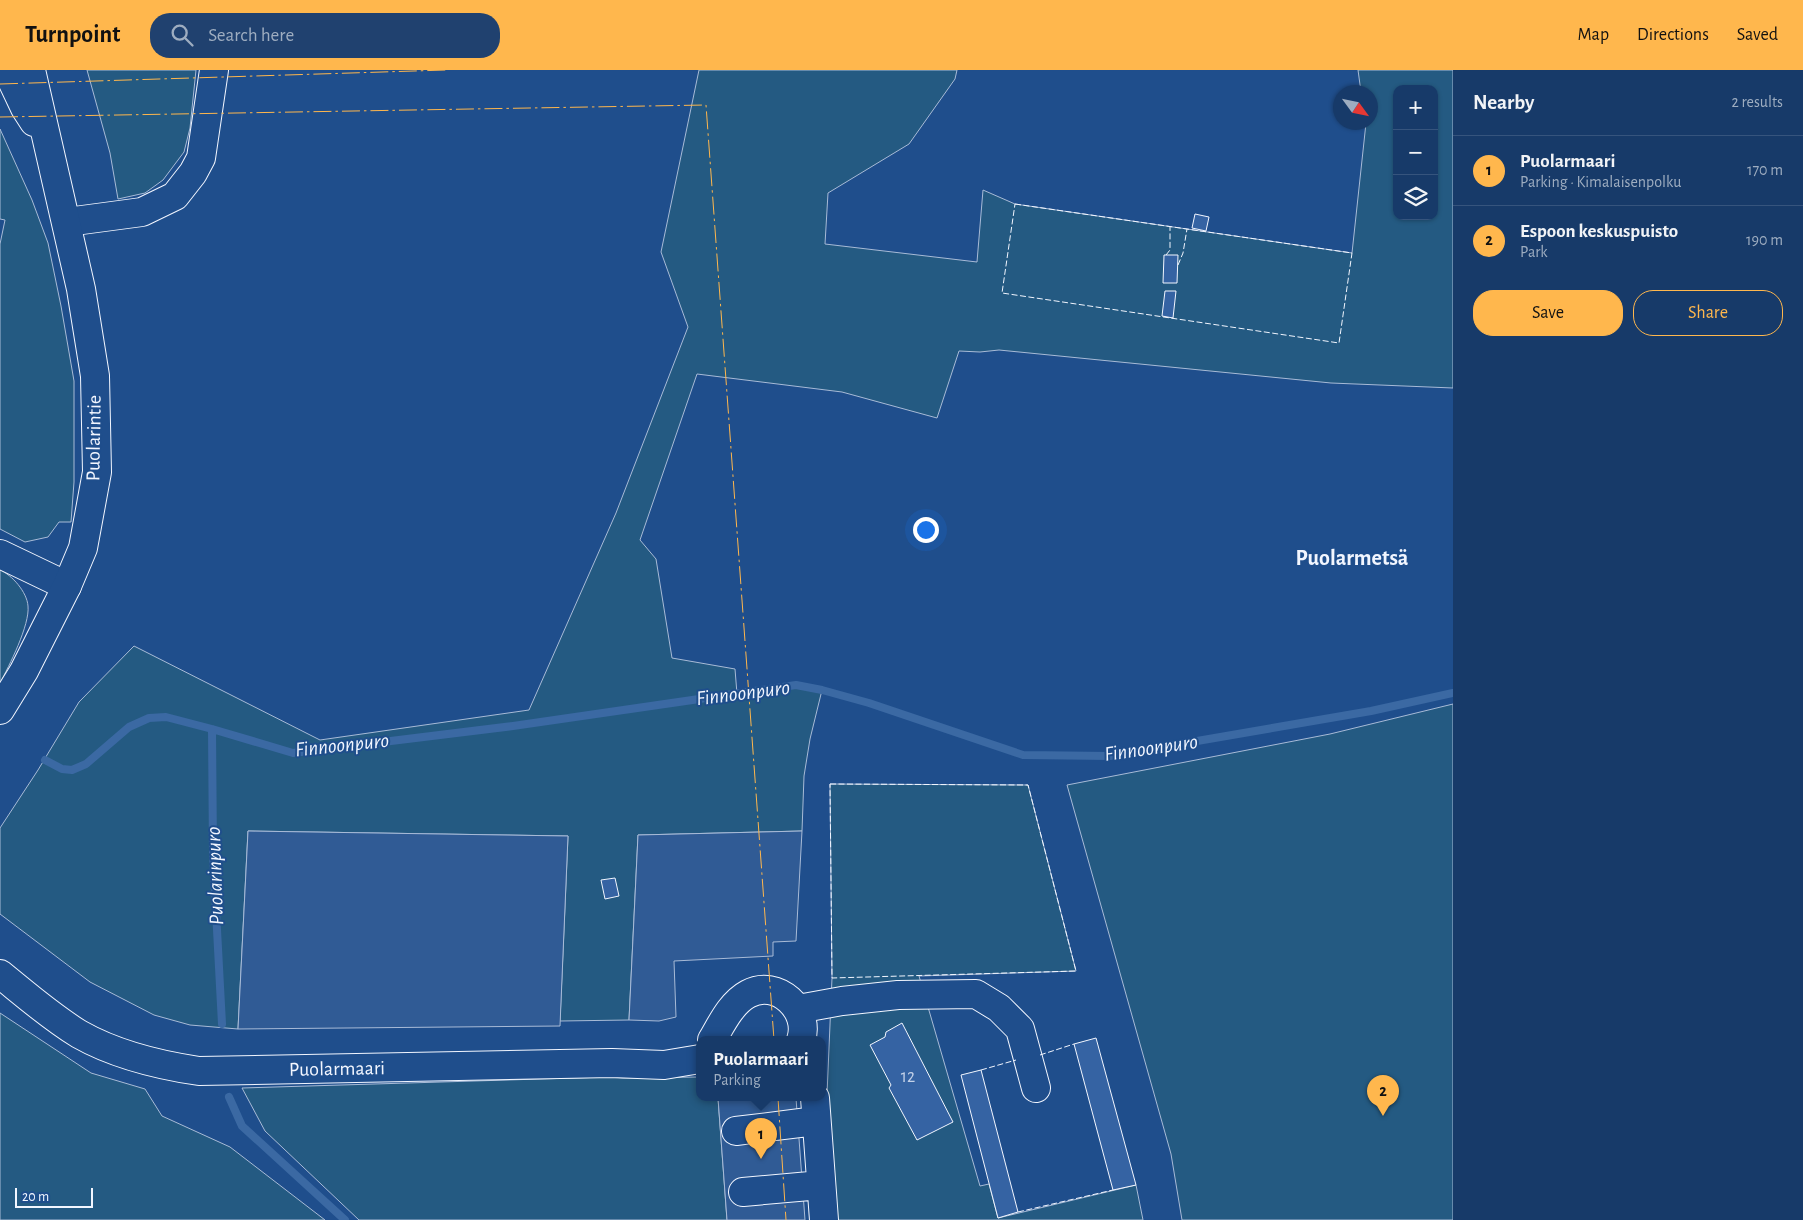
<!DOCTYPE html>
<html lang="en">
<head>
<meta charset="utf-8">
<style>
	body { margin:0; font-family:"Alegreya Sans",sans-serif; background:#20416f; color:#f1f3f6 }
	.controls { position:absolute; right:15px; top:15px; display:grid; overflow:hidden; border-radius:10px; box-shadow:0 1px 4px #0004 }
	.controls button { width:45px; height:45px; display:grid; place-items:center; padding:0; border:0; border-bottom:1px solid #36547d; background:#173a69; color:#f1f3f6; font:25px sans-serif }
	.compass { position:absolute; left:1333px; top:15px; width:45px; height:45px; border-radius:50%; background:#173a69; box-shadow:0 1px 4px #0004; rotate:123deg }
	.scale { position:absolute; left:15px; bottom:12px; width:78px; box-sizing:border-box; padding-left:5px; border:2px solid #f2f6ff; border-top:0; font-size:14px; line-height:18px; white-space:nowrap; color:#f2f6ff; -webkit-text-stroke:4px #1f4e8c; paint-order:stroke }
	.you { position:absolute; left:925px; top:459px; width:18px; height:18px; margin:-12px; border:4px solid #fff; border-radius:50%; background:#1a73e8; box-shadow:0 0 0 8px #1a73e833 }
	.badge { display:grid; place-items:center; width:32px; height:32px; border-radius:50%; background:#ffb74d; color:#111; font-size:16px; font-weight:700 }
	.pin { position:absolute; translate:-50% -41px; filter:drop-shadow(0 1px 2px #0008) }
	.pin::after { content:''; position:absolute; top:26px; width:18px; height:15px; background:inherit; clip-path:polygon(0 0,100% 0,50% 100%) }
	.popup { position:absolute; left:696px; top:966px; width:130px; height:65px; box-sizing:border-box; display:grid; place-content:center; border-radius:10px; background:#173a69; filter:drop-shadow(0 1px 4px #0005); font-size:16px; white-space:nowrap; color:#9eadc0 }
	.popup b { font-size:19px; color:#f1f3f6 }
	.popup::after { content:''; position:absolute; left:50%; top:100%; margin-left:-10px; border:10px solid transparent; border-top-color:#173a69 }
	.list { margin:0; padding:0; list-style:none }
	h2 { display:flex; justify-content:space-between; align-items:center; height:65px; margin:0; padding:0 20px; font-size:21px }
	h2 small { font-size:16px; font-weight:400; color:#9eadc0 }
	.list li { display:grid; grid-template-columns:32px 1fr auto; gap:15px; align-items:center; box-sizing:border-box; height:70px; padding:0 20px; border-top:1px solid #36547d }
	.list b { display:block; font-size:19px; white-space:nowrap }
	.list p { margin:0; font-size:16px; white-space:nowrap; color:#9eadc0 }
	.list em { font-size:16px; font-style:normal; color:#9eadc0 }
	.actions { display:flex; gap:10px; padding:15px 20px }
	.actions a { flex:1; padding:11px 0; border:1px solid #ffb74d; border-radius:20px; text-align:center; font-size:18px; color:#ffb74d }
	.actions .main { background:#ffb74d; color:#111 }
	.icon { flex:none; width:28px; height:28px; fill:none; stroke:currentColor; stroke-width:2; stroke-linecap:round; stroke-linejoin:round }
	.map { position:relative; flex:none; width:1453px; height:1150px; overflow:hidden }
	header { display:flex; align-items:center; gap:30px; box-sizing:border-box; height:70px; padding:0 25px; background:#ffb74d; color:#111 }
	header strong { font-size:24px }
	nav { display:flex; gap:28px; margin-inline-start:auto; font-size:18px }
	.search { width:350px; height:45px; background:#20416f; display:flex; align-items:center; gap:12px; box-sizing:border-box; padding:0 18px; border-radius:20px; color:#9eadc0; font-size:19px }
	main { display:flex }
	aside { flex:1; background:#173a69 }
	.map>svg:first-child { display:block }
	.green { fill:#245a82; stroke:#a8bbd7; fill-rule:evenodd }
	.parking { fill:#305b95; stroke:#a8bbd7 }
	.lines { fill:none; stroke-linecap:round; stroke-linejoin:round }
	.stream { stroke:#3b69a3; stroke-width:8 }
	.building { fill:#3563a3; stroke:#f2f6ff }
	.minor-casing { stroke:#f2f6ff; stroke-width:30 }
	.major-casing { stroke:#f2f6ff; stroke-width:30 }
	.minor { stroke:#1f4e8c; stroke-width:28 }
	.major { stroke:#1f4e8c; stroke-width:28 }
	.fence { stroke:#f2f6ff; stroke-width:1; stroke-dasharray:6 2.5; stroke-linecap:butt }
	.power { stroke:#ffb74d; stroke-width:1; stroke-dasharray:18 4 2.5 4; stroke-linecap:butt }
	.labels { text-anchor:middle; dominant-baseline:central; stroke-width:4; stroke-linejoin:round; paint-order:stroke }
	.number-label { font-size:18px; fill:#c3d1e8 }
	.street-label { font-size:20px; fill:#f2f6ff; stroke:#1f4e8c }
	.water-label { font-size:21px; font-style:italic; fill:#f2f6ff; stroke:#1f4e8c }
	.quarter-label { font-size:22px; font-weight:bold; fill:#f2f6ff; stroke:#1f4e8c }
</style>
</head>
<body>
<header>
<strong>Turnpoint</strong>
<div class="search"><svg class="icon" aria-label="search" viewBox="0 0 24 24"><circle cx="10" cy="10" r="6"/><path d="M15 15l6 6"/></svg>Search here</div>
<nav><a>Map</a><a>Directions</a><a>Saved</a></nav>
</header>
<main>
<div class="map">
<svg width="1453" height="1150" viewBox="0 0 1453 1150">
	<rect width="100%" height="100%" fill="#1f4e8c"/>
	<path class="green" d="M87,0h109l-6,58 -6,24 -21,28 -18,13 -27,6 -8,-46z
		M699,0h258l-2,9 -46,65 -81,49 -3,51 152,18 6,-72 32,14 337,49 14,-130 4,-1v-30h-9l-3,-22h95v318l-122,-5 -332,-33 -19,2 -21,-1 -22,67 -95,-26 -145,-18 -57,166 16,19 16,99 63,11 2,25 59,-9 26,5 -12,49 -6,37 -2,55 -164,4 -9,185 -69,1 8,-185 -320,-5 -10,198 -48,-4 -36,-10 -64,-33 -90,-68v-86l38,-58 41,-68 55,-56 186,94 209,-30 87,-197 72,-186 -27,-75zM1397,19h37v127h-37z
		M0,59l32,71 16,43 13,63 13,75v101l-3,40h-12l-11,15 -23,5 -25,-13v-285l5,-24 -5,-1z
		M0,500c12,5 27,22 28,36 2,19 -19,60 -28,77z
		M1453,634v516h-271l-11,-66 -104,-369 263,-51z
		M830,714l198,1 48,186 -157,5 61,210 9,-2 9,34 138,-33 7,35h-307l-10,-102 6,-140z
		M0,943l91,60 54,16 17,27 68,31 95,73h-325z
		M607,1007l16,1 77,-1v21h18l9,122h-368l-94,-89 -23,-43z"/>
	<path class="parking" d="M248,761l320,5 -8,190 -322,3z
		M802,761l-6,110 -23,1v14l-99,5 2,56 -17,4 -30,-1 9,-185z
		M718,1028h78l9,122h-78z"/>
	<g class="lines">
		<path class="stream" d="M212,659l1,125 9,170
			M45,690l17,9 10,1 14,-6 43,-37 20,-9 17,-1 46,12 81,24 220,-27 283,-41 26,5 47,13 154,52 87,1 261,-45 82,-18
			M229,1027l13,29 103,94"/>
	</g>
	<path class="building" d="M1195,144l14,3 -3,14 -14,-3z
		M1164,185h14l-1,28h-14z
		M1165,221h11l-3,27 -11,-2z
		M615,808l4,18 -14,3 -4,-19z
		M902,953l51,99 -36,18 -28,-52 2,-3 -21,-40 15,-8 1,-5z
		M1096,968l40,147 -23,5 -39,-146z
		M981,1000l37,142 -20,6 -37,-143z"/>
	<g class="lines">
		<g class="minor-casing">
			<path id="minor" d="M67,152l75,-10 33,-16 18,-23 8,-15 13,-88
				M0,484l67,32
				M0,904c26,21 51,43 79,60 37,21 79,31 120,37l413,-8 52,2 36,-6
				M798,939l44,-8 56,-6 78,-1 23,14 21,21 16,59
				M712,970c9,-15 19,-37 36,-46 29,-16 63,16 53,46
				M815,1028l9,122
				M736,1061l80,-10
				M743,1122l78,-7"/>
		</g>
		<g class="major-casing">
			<path id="major" d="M7,0l18,38 9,14
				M0,640l24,-39 43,-85 16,-38 14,-76 -2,-96 -14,-87 -50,-219"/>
		</g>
		<use href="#minor" class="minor"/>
		<use href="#major" class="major"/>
		<path class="fence" d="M1015,134l337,49 -13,90 -337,-50z
			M1166,185l4,-5v-24
			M1178,195l5,-12 4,-24
			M830,714l198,1 48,186 -244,7z
			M1040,985l34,-11
			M981,1000l35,-10
			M1018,1142l95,-22"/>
		<path class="power" d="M0,14l446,-14
			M0,47l706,-12 68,935
			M778,1028l8,122"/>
	</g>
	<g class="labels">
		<g class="number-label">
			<text x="908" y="1007">12</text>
		</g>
		<g class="street-label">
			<text transform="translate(94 368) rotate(-89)">Puolarintie</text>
			<text transform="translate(337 999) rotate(-1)">Puolarmaari</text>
		</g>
		<g class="water-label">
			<text transform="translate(743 623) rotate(-7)">Finnoonpuro</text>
			<text transform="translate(342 675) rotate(-6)">Finnoonpuro</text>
			<text transform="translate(1151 678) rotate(-8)">Finnoonpuro</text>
			<text transform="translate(215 806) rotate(-92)">Puolarinpuro</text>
		</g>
		<g class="quarter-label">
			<text x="1352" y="488">Puolarmetsä</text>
		</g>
	</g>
</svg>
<div class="controls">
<button>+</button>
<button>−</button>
<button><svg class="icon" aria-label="layers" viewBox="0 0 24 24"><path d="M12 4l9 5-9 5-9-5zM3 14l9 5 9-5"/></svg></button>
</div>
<svg class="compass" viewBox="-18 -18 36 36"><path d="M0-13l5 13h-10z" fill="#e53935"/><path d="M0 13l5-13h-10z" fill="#9eadc0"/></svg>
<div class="scale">20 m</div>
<div class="you"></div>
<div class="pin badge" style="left:761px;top:1089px">1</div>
<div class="popup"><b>Puolarmaari</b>Parking</div>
<div class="pin badge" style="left:1383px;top:1046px">2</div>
</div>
<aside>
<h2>Nearby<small>2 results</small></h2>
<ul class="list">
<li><span class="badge">1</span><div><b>Puolarmaari</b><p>Parking · Kimalaisenpolku</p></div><em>170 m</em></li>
<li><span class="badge">2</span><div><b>Espoon keskuspuisto</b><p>Park</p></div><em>190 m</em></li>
</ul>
<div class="actions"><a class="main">Save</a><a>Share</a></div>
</aside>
</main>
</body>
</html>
